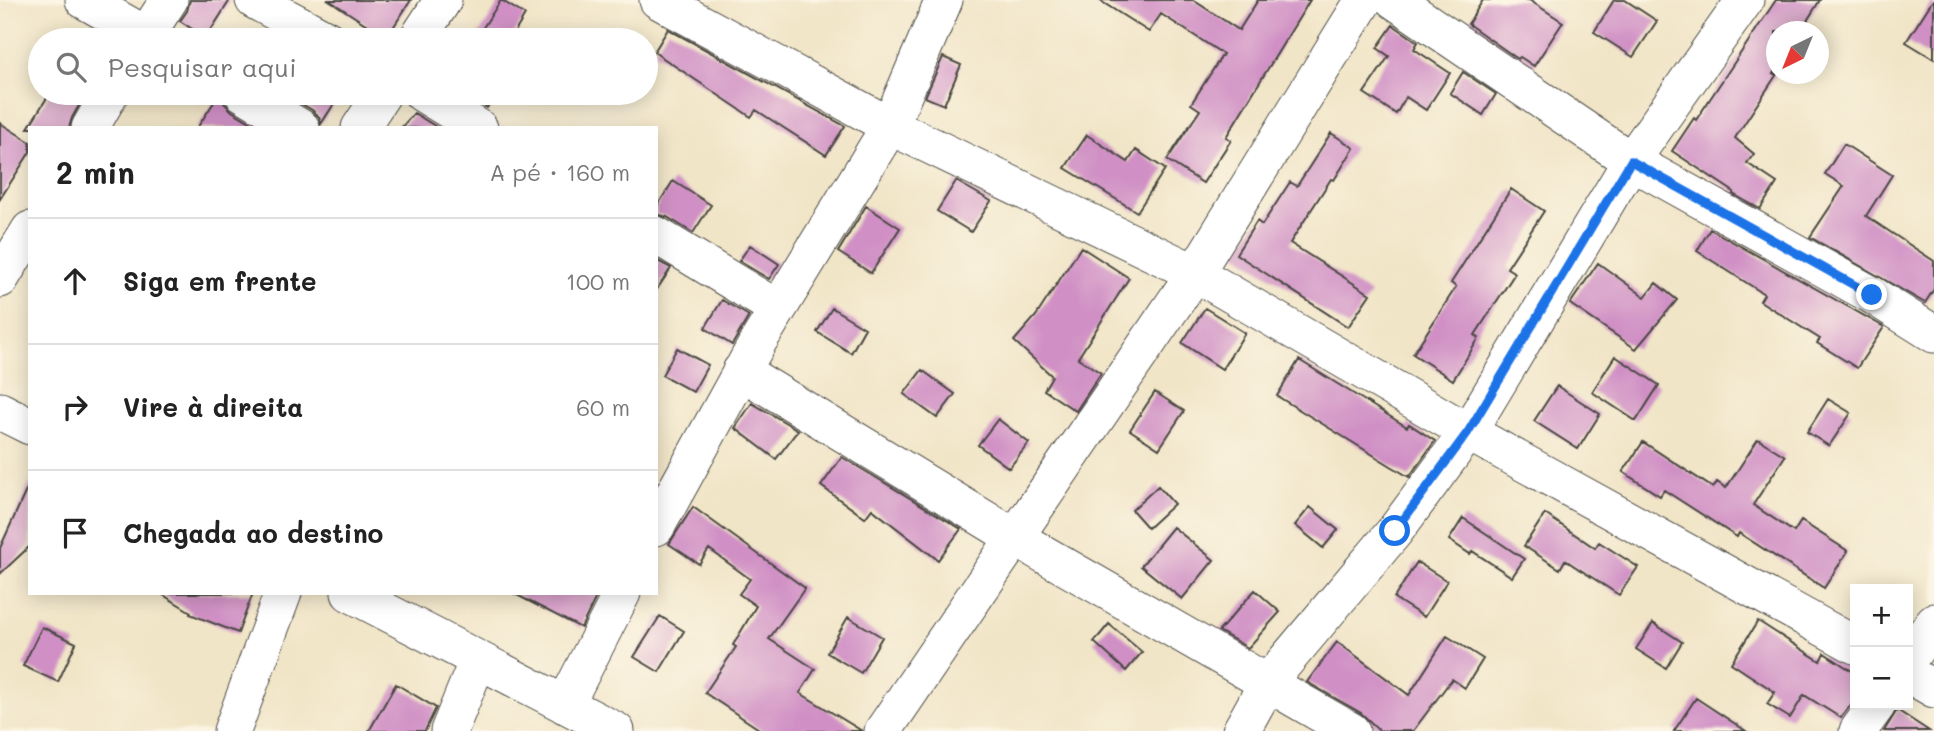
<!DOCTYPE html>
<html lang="pt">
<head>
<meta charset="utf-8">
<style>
	body { margin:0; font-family:Mali,sans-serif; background:#f2f2f2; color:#222 }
	.controls { position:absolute; right:21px; bottom:21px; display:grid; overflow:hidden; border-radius:0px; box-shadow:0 4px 18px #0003 }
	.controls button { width:63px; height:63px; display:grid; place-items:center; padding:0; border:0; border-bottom:2px solid #e0e0e0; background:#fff; color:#222; font:35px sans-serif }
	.compass { position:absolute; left:1766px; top:21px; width:63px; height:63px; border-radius:50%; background:#fff; box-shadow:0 4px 18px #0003; rotate:223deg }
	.stop { position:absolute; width:21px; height:21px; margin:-16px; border:5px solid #1a73e8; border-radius:50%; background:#fff }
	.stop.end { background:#1a73e8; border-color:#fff; box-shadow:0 2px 7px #0008 }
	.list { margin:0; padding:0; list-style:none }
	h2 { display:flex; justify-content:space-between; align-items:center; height:91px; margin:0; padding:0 28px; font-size:30px }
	h2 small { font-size:23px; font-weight:400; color:#767676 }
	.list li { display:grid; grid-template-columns:46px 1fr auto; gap:21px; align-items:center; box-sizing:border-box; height:126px; padding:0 28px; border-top:2px solid #e0e0e0 }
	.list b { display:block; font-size:26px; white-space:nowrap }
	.list em { font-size:23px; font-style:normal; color:#767676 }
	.icon { flex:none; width:38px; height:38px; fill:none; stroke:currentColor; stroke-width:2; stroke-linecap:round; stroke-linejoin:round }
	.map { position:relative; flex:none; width:1934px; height:731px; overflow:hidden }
	.search { position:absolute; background:#fff; box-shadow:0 4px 18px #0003; left:28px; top:28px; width:630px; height:77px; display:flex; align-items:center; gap:18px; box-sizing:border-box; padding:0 24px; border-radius:38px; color:#767676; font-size:26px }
	.panel { position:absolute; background:#fff; box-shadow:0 4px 18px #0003; left:28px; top:126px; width:630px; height:469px; border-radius:0px }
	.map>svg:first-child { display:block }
	.building { fill:#d090c5 }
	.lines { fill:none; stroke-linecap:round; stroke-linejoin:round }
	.minor-casing { stroke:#494742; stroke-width:39 }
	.minor { stroke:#fff; stroke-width:37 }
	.route { stroke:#1a73e8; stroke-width:9 }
</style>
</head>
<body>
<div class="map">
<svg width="1934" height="731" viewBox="0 0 1934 731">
	<rect width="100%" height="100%" fill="#fcf5e5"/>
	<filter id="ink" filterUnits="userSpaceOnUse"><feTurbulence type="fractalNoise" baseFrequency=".0143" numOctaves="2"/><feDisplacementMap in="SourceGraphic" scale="14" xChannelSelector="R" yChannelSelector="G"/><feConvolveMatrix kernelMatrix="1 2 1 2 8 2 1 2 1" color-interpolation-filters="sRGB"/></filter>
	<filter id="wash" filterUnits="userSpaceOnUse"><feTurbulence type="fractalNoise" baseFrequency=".00686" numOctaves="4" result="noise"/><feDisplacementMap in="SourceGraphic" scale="28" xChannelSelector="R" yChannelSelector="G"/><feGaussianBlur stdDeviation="1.57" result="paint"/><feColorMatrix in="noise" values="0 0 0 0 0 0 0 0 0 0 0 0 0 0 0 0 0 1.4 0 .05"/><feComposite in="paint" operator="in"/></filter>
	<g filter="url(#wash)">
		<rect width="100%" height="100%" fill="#f1e5c7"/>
		<g id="blocks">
			<path class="building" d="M190,0h40l-24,38 -26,-17 7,-10z
				M329,0h82l-26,40h-29l11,-15z
				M501,0l24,15 -15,25h-35z
				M1099,0h94l46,30 19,-30h52l-84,137 5,3 -28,43 -36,-23 33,-50 -9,-6 32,-50 -62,-40 -12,18z
				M1483,0h46l34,22 -29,44 -14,-9 -2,2 -50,-35z
				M1614,0h11l32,21 -24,36 -39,-25z
				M1776,0h44l-20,32h-24v36l-3,6h4l-42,64 19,16 -7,9 30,20 -17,26 -27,-15 1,-2 -62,-41 22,-33 2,2z
				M1933,0h1v59l-28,-17z
				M1393,25l25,17 -4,7 36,24 -24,37 -20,-13 -10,17 -32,-21 25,-37 -12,-8z
				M668,29l177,97 -19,29 -70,-45 -5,7 -97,-65z
				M943,57l18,8 -17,40 -19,-8z
				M1463,72l33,22 -13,21 -33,-22z
				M50,93h21l11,7 -10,18 -3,10h-41z
				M220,93h2l2,10 8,8 28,17h-63z
				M283,93h58l-20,31 -2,-7 -7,-7z
				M462,93h34l-9,15z
				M414,113l24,15h-37z
				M0,123l30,19v10l-30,47z
				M1331,133l23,15 -20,32 -3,-1 -41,64 80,51 -22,33 -112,-73 21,-33 5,4 28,-43 7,4z
				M1087,135l41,27 8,-12 29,19 -28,43 -72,-44z
				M1844,144l48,31 -26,41 68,45v28l-9,14 -115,-66 34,-51 -19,-12z
				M673,181l38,24 -18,28 -26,-16 -11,-3v-6z
				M956,181l35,20 -20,31 -34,-21z
				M1511,189l33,22 -37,57 8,5 -40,62 4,3 -26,42 -40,-26 43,-67 -5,-4z
				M866,206l34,22 -29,45 -33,-21z
				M1710,229l174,98 -27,41 -40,-25 3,-4 -60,-38 4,-7 -67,-43z
				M750,245l29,19 -10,15 -30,-18z
				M1081,247l48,31 -51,80 23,15 -25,38 -32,-21 8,-14 -38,-35 22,-25z
				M656,260l15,8 -15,23z
				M1598,263l47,34 11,-14 21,17 -41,49 -66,-45z
				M722,300l27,16 -17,29 -27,-17z
				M832,308l33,20 -14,25 -34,-21z
				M1205,308l40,25 -23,36 -40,-26z
				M677,348l31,17 -15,27 -31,-17z
				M1615,356l44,29 -23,36 -44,-29z
				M1299,360l108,67 2,-3 26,17 -26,36 -132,-81z
				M922,370l33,24 -18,24 -33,-24z
				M1557,386l43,28 -22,35 -44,-28z
				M1155,392l29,19 -25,38 -29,-19z
				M1828,399l23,14 -22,33 -22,-14z
				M752,403l46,27 -22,29 -41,-31z
				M998,419l31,24 -20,25 -31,-23z
				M1758,439l27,17 -32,49 41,27 7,-11 47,30 -24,37 -85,-55 -2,4 -73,-47 -4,6 -37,-24 20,-30 70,46 4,-6 9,6z
				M842,457l119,72 -23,31 -66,-51 -7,9 -44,-32z
				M30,482v64l-30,28v-26z
				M1158,486l16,18 -26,24 -16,-18z
				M693,507l112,81 -36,51 46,30 -15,24 62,38h-100l-57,-38 31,-46 -3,-2 23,-39 -17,-12 11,-15 -41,-30 -10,15 -30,-20z
				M1310,507l28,23 -15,18 -28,-23z
				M1545,514l50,34 4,-6 39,25 -19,28 -54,-35 -5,9 -36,-23z
				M1463,518l61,41 -12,18 -40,-26 -2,3 -21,-14z
				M1173,527l41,33 -32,39 -41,-33z
				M1417,562l30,19 -23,36 -30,-19z
				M1255,590l25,22 -32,36 -29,-17z
				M160,593h93l-15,40 -48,-19 1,-2z
				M513,593h85l-17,35z
				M660,616l24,15 -25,41 -25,-15z
				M848,617l34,20 -21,36 -34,-20z
				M1758,621l62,40 4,-8 31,20v26l-14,19 -37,-23 -14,23 -23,-14 8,-12 -44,-29z
				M1653,623l29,19 -16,26 -30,-19z
				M1109,624l33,28 -16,19 -32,-29z
				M42,627l34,16 -18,39 -35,-16z
				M1447,636l36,23 -18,29 -13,-9 -39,52h-33l-19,-18 -54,-31 30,-40 72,53z
				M396,684l40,24 -11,23h-56z
				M1696,698l50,33h-72z
				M1897,710l32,21h-45z"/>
		</g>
	</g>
	<g filter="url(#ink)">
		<use href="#blocks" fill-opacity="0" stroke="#494742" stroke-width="2"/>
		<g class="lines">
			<g class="minor-casing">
				<path id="minor" d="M84,0l71,40
					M254,0l74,40
					M658,0l232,126 305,147 273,159 387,213
					M1394,0l237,161 241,134 62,39
					M143,40l26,-40
					M417,40l26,-40
					M243,93l58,35
					M422,93l57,35
					M90,128l20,-35
					M360,128l23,-35
					M656,235l122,74
					M0,279l30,-49
					M741,371l273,166 337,194
					M0,411l30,15
					M656,527l103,-187 131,-214 54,-126
					M350,593l266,138
					M1908,660l26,-38
					M1908,674l26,15
					M565,705l57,-112
					M232,731l51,-138
					M449,731l29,-71
					M883,731l312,-458 169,-273
					M1241,731l27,-49 127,-151 73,-99 163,-271 114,-161
					M1858,731l19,-26"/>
			</g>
			<use href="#minor" class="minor"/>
		</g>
	</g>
	<g class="lines" filter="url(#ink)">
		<path class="route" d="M1395,531l73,-99 163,-271 241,134"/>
	</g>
</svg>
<div class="controls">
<button>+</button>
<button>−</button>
</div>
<svg class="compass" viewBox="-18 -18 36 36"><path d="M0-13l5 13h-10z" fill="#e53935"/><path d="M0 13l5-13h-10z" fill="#767676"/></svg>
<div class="stop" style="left:1395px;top:531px"></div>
<div class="stop end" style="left:1872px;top:295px"></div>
<div class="search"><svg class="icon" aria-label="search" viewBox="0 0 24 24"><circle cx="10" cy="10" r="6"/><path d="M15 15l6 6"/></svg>Pesquisar aqui</div>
<section class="panel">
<h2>2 min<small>A pé · 160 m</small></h2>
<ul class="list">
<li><svg class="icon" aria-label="ahead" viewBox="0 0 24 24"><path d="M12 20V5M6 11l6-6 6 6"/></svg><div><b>Siga em frente</b></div><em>100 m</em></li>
<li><svg class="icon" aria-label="right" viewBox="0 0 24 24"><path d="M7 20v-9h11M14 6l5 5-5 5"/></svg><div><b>Vire à direita</b></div><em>60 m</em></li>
<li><svg class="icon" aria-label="arrive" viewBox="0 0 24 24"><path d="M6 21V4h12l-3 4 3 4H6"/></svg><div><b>Chegada ao destino</b></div></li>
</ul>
</section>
</div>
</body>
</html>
